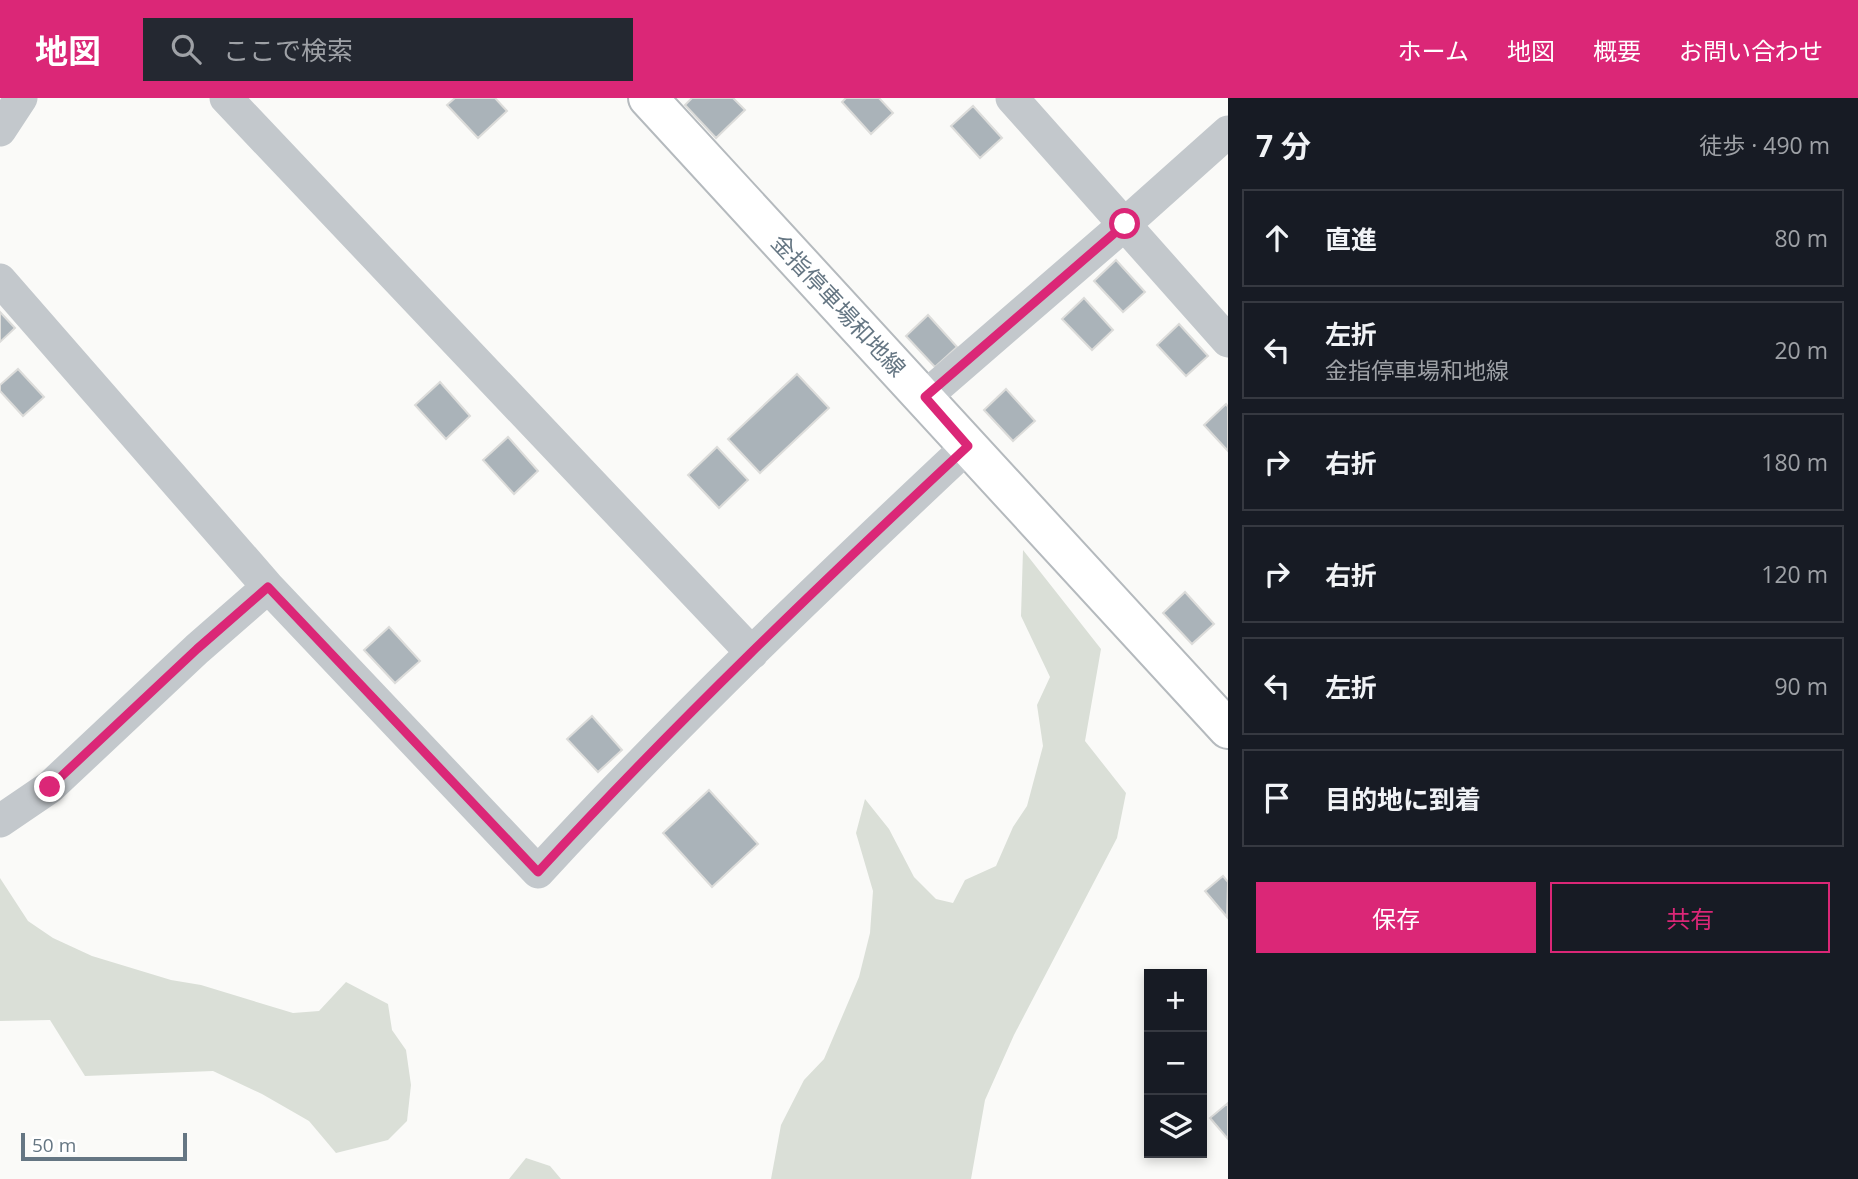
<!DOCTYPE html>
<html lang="ja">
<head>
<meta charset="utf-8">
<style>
	body { margin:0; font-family:"Open Sans","Noto Sans JP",sans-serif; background:#242831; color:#f1f3f6 }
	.controls { position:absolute; right:21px; bottom:21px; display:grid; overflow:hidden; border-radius:0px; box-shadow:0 4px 10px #0003 }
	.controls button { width:63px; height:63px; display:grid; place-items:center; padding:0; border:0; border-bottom:2px solid #363941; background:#171b24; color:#f1f3f6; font:35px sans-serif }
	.scale { position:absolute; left:21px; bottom:18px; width:166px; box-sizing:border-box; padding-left:7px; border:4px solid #657683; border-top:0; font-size:19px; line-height:24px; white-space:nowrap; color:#657683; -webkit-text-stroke:5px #fff; paint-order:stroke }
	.stop { position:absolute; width:21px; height:21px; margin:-16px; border:5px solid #db2777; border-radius:50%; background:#fff }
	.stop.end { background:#db2777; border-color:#fff; box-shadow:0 2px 7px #0008 }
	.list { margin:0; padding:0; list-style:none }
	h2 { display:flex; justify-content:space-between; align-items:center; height:91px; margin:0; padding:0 28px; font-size:30px }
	h2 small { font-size:23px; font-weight:400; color:#9ea1a6 }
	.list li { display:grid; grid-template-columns:46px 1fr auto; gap:21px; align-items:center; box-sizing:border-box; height:98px; margin:0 14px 14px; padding:0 14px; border:2px solid #363941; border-radius:0px }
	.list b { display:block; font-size:26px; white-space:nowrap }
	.list p { margin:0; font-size:23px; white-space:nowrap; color:#9ea1a6 }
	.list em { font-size:23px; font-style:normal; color:#9ea1a6 }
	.actions { display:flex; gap:14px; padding:21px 28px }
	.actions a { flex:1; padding:16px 0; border:2px solid #db2777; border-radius:0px; text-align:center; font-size:24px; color:#db2777 }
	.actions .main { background:#db2777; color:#fff }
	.icon { flex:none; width:38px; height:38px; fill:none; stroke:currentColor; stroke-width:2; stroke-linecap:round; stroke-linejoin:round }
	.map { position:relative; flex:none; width:1228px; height:1081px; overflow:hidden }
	header { display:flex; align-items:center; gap:42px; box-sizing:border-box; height:98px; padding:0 35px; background:#db2777; color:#fff }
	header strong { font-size:33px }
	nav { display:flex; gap:38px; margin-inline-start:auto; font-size:24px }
	.search { width:490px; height:63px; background:#242831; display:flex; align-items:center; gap:18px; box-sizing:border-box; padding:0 24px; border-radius:0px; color:#9ea1a6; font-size:26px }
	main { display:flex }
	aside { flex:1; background:#171b24 }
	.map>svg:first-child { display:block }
	.green { fill:#dadfd7 }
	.building { fill:#aab3b9; stroke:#dcdcda; stroke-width:2 }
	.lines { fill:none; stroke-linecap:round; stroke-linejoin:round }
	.major-casing { stroke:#b5babe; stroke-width:42 }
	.minor { stroke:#c3c8cc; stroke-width:33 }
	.major { stroke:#fff; stroke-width:38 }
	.route { stroke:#db2777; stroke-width:9 }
	.labels { text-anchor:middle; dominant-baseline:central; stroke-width:7; stroke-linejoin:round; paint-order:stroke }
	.street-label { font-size:23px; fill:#657683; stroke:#fff }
</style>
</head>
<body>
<header>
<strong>地図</strong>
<div class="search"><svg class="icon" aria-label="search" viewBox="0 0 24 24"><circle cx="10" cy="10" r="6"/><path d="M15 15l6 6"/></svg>ここで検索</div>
<nav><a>ホーム</a><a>地図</a><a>概要</a><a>お問い合わせ</a></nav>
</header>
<main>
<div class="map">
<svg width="1228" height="1081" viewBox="0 0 1228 1081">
	<rect width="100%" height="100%" fill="#fafaf8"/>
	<path class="green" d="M1023,452l78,99 -16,92 41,52 -9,45 -103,197 -29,65 -14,79h-200l10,-54 23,-45 20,-21 35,-82 11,-44 3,-42 -17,-58 9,-34 24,30 25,48 22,22 17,4 12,-23 31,-14 17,-39 14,-21 16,-60 -6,-41 13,-28 -29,-61z
		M0,780l28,43 25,17 39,18 79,24 30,5 92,28 26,-2 27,-29 42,22 4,26 14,20 5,35 -4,36 -19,19 -52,13 -27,-32 -47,-27 -49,-23 -128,5 -35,-56 -50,1z
		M526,1060l24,8 11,13h-52z"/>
	<path class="building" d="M455,0h40l12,13 -29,27 -31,-33z
		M692,0h41l12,12 -29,28 -31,-33z
		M846,0h33l14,15 -22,21 -29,-32z
		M973,8l29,32 -22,20 -29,-32z
		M1116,162l29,32 -22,20 -29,-31z
		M1084,200l29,32 -21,20 -30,-31z
		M0,214l15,16 -15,14z
		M928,217l29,32 -22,20 -29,-31z
		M1179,226l29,32 -22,20 -29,-31z
		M18,271l26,28 -21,19 -23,-25v-6z
		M797,276l32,34 -69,65 -32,-34z
		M440,284l30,34 -24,23 -31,-34z
		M1006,291l29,32 -22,20 -29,-31z
		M1226,306l2,3v44l-24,-26z
		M508,339l30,34 -24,23 -31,-34z
		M717,349l31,33 -29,28 -31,-33z
		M1185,494l29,32 -22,20 -29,-31z
		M389,529l31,34 -25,22 -31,-33z
		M592,618l30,34 -24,22 -31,-33z
		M709,692l49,54 -46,43 -49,-54z
		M1223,778l5,6 -1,35 -22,-26z
		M1228,1005v36l-18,-21z"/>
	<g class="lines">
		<g class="major-casing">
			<path id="major" d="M648,0l580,631"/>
		</g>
		<path class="minor" d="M226,0l526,555
			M1012,0l216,243
			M0,32l21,-32
			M0,182l268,307 270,285c137,-149 283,-288 430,-426
			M925,299l200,-173 103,-92
			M0,723l50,-34 147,-138 71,-62"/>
		<use href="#major" class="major"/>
	</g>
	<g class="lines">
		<path class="route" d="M50,689l147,-138 71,-62 270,285c137,-149 283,-289 430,-426l-43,-49 200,-173"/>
	</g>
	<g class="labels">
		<g class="street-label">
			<text transform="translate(839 207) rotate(47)">金指停車場和地線</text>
		</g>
	</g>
</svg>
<div class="controls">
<button>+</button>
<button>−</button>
<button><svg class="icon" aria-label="layers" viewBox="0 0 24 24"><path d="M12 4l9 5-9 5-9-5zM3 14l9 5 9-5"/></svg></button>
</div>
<div class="scale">50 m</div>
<div class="stop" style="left:1125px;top:126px"></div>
<div class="stop end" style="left:50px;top:689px"></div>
</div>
<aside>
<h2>7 分<small>徒歩 · 490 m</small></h2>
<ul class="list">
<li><svg class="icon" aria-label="ahead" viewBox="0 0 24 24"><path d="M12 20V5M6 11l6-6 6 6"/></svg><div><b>直進</b></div><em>80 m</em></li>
<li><svg class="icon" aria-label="left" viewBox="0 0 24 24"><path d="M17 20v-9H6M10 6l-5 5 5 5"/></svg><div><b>左折</b><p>金指停車場和地線</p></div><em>20 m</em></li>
<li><svg class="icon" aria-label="right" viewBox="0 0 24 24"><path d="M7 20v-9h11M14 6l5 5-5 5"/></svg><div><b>右折</b></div><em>180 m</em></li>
<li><svg class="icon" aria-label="right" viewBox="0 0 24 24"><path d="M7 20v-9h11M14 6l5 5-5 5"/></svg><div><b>右折</b></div><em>120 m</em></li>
<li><svg class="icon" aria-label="left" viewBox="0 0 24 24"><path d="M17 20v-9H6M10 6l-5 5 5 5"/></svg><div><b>左折</b></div><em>90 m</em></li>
<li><svg class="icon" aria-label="arrive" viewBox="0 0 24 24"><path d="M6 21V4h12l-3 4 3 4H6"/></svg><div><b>目的地に到着</b></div></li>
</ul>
<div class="actions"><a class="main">保存</a><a>共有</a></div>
</aside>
</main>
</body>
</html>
